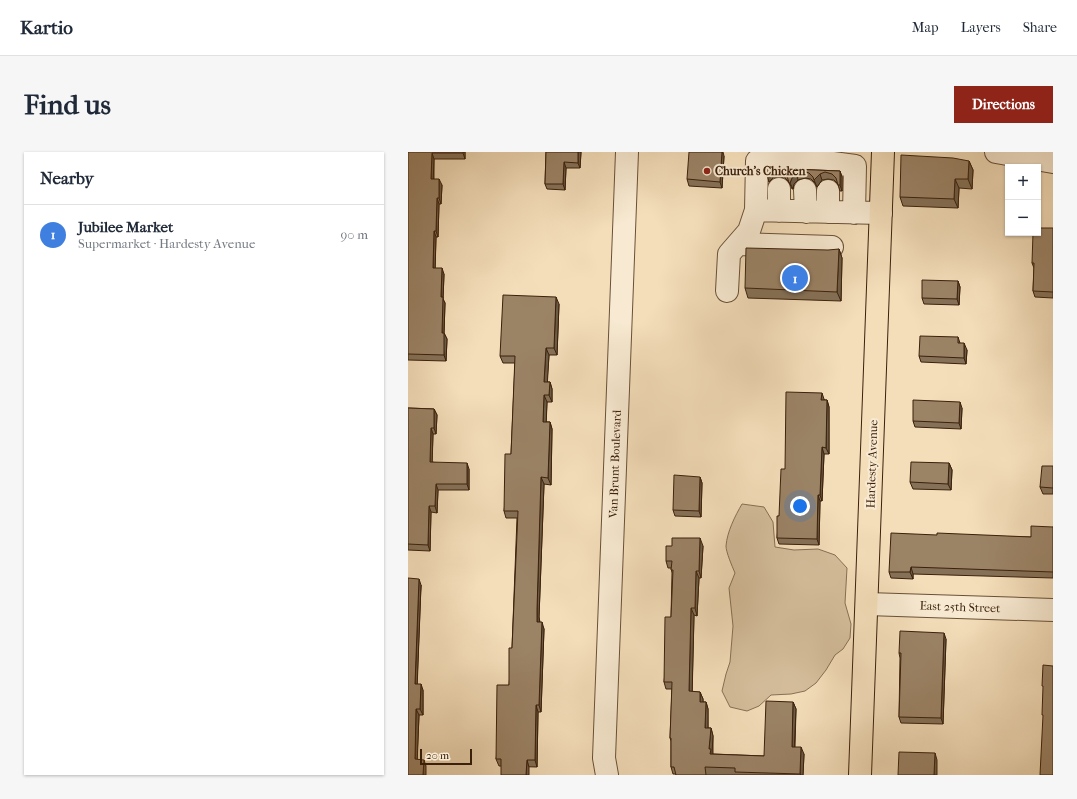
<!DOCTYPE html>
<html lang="en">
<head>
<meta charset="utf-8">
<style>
	body { margin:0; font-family:"IM FELL French Canon",serif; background:#f6f6f7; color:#1f2937 }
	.controls { position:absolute; right:12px; top:12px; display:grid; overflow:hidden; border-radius:0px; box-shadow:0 1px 3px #0004 }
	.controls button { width:36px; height:36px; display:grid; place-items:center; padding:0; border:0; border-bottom:1px solid #e0e1e3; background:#fff; color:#1f2937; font:20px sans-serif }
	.scale { position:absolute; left:12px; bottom:10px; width:52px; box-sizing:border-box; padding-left:4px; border:2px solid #3b200b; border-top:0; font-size:11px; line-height:14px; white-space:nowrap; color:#3b200b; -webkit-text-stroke:3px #f8ead2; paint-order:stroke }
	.you { position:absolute; left:392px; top:354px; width:14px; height:14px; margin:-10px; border:3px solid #fff; border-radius:50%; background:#1a73e8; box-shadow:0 0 0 6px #1a73e833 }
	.badge { display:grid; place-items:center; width:26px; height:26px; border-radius:50%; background:#8f2418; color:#fff; font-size:13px; font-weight:700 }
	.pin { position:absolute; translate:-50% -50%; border:2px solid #fff; box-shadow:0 1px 4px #0006 }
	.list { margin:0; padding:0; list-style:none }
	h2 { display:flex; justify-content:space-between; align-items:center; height:52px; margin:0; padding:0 16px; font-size:17px }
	h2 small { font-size:13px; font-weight:400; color:#747a83 }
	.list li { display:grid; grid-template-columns:26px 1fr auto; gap:12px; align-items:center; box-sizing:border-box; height:60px; padding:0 16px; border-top:1px solid #e0e1e3 }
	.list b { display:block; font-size:15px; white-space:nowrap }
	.list p { margin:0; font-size:13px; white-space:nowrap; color:#747a83 }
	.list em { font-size:13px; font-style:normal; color:#747a83 }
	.map { position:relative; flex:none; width:645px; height:623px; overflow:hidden; border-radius:0px }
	header { display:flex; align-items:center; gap:24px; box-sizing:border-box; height:56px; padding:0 20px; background:#fff; border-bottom:1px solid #e0e1e3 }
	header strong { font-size:19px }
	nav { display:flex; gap:22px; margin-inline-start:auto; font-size:14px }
	.intro { display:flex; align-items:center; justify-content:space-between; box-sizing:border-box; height:96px; padding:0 24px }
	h1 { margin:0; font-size:28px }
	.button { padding:10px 18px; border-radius:0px; background:#8f2418; color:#fff; font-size:14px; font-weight:700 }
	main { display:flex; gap:24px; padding:0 24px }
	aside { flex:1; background:#fff; border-radius:0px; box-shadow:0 1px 3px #0004 }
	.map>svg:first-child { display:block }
	.green { fill:#d5be9c; stroke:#886f54 }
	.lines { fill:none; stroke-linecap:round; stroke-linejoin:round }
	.minor-casing { stroke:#695037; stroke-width:24 }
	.major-casing { stroke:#3b200b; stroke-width:24 }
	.minor { stroke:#f8ead2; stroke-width:22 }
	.major { stroke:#f4deba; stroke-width:22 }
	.wall { fill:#857158; stroke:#3b200b }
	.shaded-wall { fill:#6c5c47; stroke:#3b200b }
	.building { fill:#9b8366; stroke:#3b200b }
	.poi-dot { fill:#8f2418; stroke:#f8ead2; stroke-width:1.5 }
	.labels { text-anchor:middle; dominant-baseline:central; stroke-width:4; stroke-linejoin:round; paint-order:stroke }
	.poi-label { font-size:12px; font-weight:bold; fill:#3b200b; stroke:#f8ead2; text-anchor:start }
	.street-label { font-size:12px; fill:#3b200b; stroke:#f8ead2 }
</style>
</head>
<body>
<header>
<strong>Kartio</strong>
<nav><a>Map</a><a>Layers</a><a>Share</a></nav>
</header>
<div class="intro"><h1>Find us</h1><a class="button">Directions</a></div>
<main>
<aside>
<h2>Nearby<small></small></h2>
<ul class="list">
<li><span class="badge" style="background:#3f7fe0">1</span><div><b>Jubilee Market</b><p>Supermarket · Hardesty Avenue</p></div><em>90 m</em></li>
</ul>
</aside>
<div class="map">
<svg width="645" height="623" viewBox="0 0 645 623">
	<rect width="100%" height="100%" fill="#f4deba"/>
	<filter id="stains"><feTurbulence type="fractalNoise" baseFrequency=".005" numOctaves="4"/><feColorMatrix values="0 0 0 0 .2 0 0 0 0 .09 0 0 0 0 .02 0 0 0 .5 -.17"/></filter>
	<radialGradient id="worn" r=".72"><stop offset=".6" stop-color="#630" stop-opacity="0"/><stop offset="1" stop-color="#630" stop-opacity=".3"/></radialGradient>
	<path class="green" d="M334,352l22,3 9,15 2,25 19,3 24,-1 17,6 12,13 -2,35 6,21 -1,14 -7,11 -8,6 -9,15 -10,13 -11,8 -14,3 -20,1 -12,11 -12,5 -17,-4 -8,-16 4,-17 4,-12 3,-36 -4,-38 6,-15c-3,-7 -9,-21 -9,-27 1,-14 9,-30 16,-42z"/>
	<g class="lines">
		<g class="minor-casing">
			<path id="minor" d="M382,0v5l-33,4 -1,49 125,3
				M588,0l57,10
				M382,5l65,9 -1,47
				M397,38l1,22
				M420,39v21
				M371,59v-22
				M330,92l94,3
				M319,139l2,-37 20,-23 7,-21
				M459,452l186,6
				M199,623l-3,-17 23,-606"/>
		</g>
		<g class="major-casing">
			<path id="major" d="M452,623l23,-623"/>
		</g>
		<use href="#minor" class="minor"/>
		<use href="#major" class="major"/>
	</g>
	<path class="wall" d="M0,0h57v7h-31v20l8,6 -1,19h-2l-1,33h-2l-1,31 9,6 -1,25 2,4 -1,30 3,6 -1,22 -38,-1z
		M138,0h35l-1,16h-14l-1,22 -18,-1 -2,-5z
		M316,4l-2,32 -33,-2 -2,-7z
		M561,9l4,9 -1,19 -13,-1 -1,20 -55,-2 -3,-9z
		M359,16l73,3 2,6v14h-2l-2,-7 -4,-4 -6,-1 -6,1 -5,7 -2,-4 -4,-4 -6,-1 -7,2 -4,4 -1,5h-1l-3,-7 -4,-4 -6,-1 -6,1 -4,4z
		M645,76v70l-18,-1 -2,-6 1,-23 -2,-5z
		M431,97l3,9 -1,43 -93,-3 -3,-10z
		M550,129l2,6 -1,18 -35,-1 -2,-6z
		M151,152l-2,51h-8l-2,27h3l2,7v13h-5l-1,20h4l2,7 -1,56 -7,-1 -5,133 1,5 4,7 -3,83h-3l-1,55 -38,-1 -3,-7 13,-74 3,-37 5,-130h-11l-2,-7 7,-57 4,-91h-12l-3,-7z
		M550,185l2,6 7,7 -1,14 -45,-2 -2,-6z
		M416,247v1h3l2,7v47h-5l-2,47h-2l-1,44 -40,-1 -2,-6 2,-22z
		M0,256l26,1 3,6 -1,19h-3l-1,28 37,7v21h-31l-1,23 -6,-1 -1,39 -22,-1z
		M554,256l-1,21 -46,-2 -2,-6z
		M541,311l3,7 -1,20 -38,-1 -3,-7z
		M645,314v28h-10l-3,-7z
		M292,325l2,6 -1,34 -26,-1 -2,-6z
		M645,375v51l-140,-4v5l-22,-1 -2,-6 48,-37 94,2z
		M295,394l-2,32h-2l-2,38 -3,-1 -2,77h8l3,7v3h3l2,7v19h3l2,8v18l51,2 29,-54 3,7 -1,38 9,7 -1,21h-127v-1h-3l-2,-7v-26l-1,-3 2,-49h-6l-2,-7 7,-65 1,-44 -1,-5h-3l-2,-7z
		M13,433l-4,99 6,6v25h-4l-2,44 9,7 -18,9z
		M538,487l-3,85 -42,-1 -2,-6 1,-59 -1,-5z"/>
	<path class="shaded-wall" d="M55,0h2v7l-2,-6z
		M170,0h3l-1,16 -2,-5z
		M314,0h1l1,4 -2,32 -2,-6z
		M24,1l2,6 -1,26 -2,-6z
		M561,9l4,9 -1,19 -4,-10z
		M156,10l2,6 -1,22 -2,-6z
		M432,19l2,6v14l-2,-6z
		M363,20l2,6 -4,4 -2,-7z
		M388,21l2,7 -4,4 -1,5 -3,-6 2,-5z
		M412,22l2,6 -5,7 -3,-7z
		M31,27l3,6 -1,19 -2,-6z
		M547,27l4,9 -1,20 -4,-9z
		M29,46l2,6 -1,33 -2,-6z
		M26,79l2,6 -1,37 -2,-6z
		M431,97l3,9 -1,43 -4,-9z
		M34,116l2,6 -1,25 2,4 -1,30 3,6 -1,22 -2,-6 -2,-22 -1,-36z
		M550,129l2,6 -1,18 -2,-6z
		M148,145l3,7 -2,51 -3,-7z
		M556,191l3,7 -1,14 -2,-6z
		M138,196l3,7 -2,34 -3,-7z
		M142,230l2,7v13l-3,-7z
		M414,241l2,6v8l-3,-7z
		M136,243l3,7 -1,27 -3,-7z
		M419,248l2,7v47l-3,-6z
		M552,250l2,6 -1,21 -2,-6z
		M26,257l3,6 -1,19 -2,-6z
		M142,270l2,7 -1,56 -3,-7z
		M23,276l2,6 -1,34 -2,-6z
		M414,295l2,7 -2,47 -2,-6z
		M59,311l2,6v21l-2,-6z
		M541,311l3,7 -1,20 -3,-6z
		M133,325l3,7 -5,133 1,12 -3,-7v-12z
		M292,325l2,6 -1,34 -2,-6z
		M28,332l2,6 -1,23 -2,-7z
		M410,343l2,6 -1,44 -2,-6z
		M21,354l2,6 -1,39 -2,-6z
		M292,386l3,8 -2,32 -2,-7z
		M503,415l2,7v5l-3,-7z
		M288,419l3,7 -2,38 -2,-8z
		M11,427l2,6 -4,105 -2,-6z
		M283,456l3,7 -2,84 -3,-8z
		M134,470l2,7 -3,83 -2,-7z
		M536,481l2,6 -3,85 -2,-6z
		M13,532l2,6v25l-3,-6z
		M292,540l3,7v10l-3,-7z
		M298,550l2,7v27l-3,-8z
		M385,550l3,7 -2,45 -2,-7z
		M128,553l2,7 -1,55 -2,-7z
		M8,557l3,6 -2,51 -2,-7z
		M303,576l2,8 -1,17 1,3 -3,-2 -1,-5z
		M393,595l3,7 -1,21h-2l-1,-1z
		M527,601l2,7v15h-3z
		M16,608l2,6v9h-3z
		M119,608l2,7v8h-3z"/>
	<path class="building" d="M0,0h55v1h-31l-1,26h8v19h-2l-1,33h-2l-1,37h9l-1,29h2l-1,36h2v22l-36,-1z
		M138,0h32v11l-14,-1 -1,22h-18z
		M281,0h33l-2,30 -33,-3z
		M493,3l52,3 16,3 -1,18h-13l-1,20 -54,-2z
		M359,16l73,3v14h-2l-2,-7 -4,-4 -7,-2 -5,2 -6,6 -1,-3 -4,-4 -6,-2 -7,2 -4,5 -2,5h-1l-2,-7 -4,-4 -7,-2 -5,2 -4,3z
		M630,76h15v64l-20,-1 1,-28h-2l1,-30h5z
		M338,96l82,2 11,-1 -2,43 -92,-4z
		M514,128l36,1 -1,18 -35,-1z
		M95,143l53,2 -2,51h-8l-2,34h6l-1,13h-5l-1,27h7l-2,56 -7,-1 -4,133v12h5l-3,83h-3l-1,55h-8l-1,15h-25v-16h-5l1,-74h12v-37h3l6,-137h-14l1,-57h6l4,-98h-15z
		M512,184l38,1v6h6v15l-45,-2z
		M378,240l36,1 -1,7h6l-1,48 -4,-1 -2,48h-2l-1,44 -40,-1v-22h2l2,-47h4z
		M505,248l47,2 -1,21 -46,-2z
		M0,256l26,1v19h-3l-1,34 37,1v21h-31l-1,22h-6l-1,39 -20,-1z
		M503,310l38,1 -1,21 -38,-2z
		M634,314h11v22l-13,-1z
		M266,323l26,2 -1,34 -26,-1z
		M623,374l22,1v45l-142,-5 -1,5h-21l2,-39 46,2v-2l94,4z
		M264,386h28l-1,33h-3l-1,37h-4l-2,83 11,1v10h6l-1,26h6l-2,21h2l-1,5 54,2 2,-55 27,1 -1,45h9l-1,27 -65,-2v-4l-30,-1 1,8h-30l-2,-8h-3v-29h-1l2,-56h-8l1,-65h6l2,-47h-2l1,-9h-6v-15h6z
		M0,426l11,1 -4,105h6l-1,25h-4l-1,50 9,1 -1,15h-15z
		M492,479l44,2 -3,85 -42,-1 2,-64h-2z
		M635,513l10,1v109h-13l3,-60h-1l1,-29h-1z
		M491,600l36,1 -1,22h-36z"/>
	<circle class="poi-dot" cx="299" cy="19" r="4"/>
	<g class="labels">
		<g class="poi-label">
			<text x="307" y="19">Church's Chicken</text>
		</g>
		<g class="street-label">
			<text transform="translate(207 312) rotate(-88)">Van Brunt Boulevard</text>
			<text transform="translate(464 312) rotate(-88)">Hardesty Avenue</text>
			<text transform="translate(552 455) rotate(2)">East 25th Street</text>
		</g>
	</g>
	<rect width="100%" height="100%" filter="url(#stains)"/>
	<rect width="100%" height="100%" fill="url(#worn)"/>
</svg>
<div class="controls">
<button>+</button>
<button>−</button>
</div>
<div class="scale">20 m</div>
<div class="you"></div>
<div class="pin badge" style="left:387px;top:126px;background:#3f7fe0">1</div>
</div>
</main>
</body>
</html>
